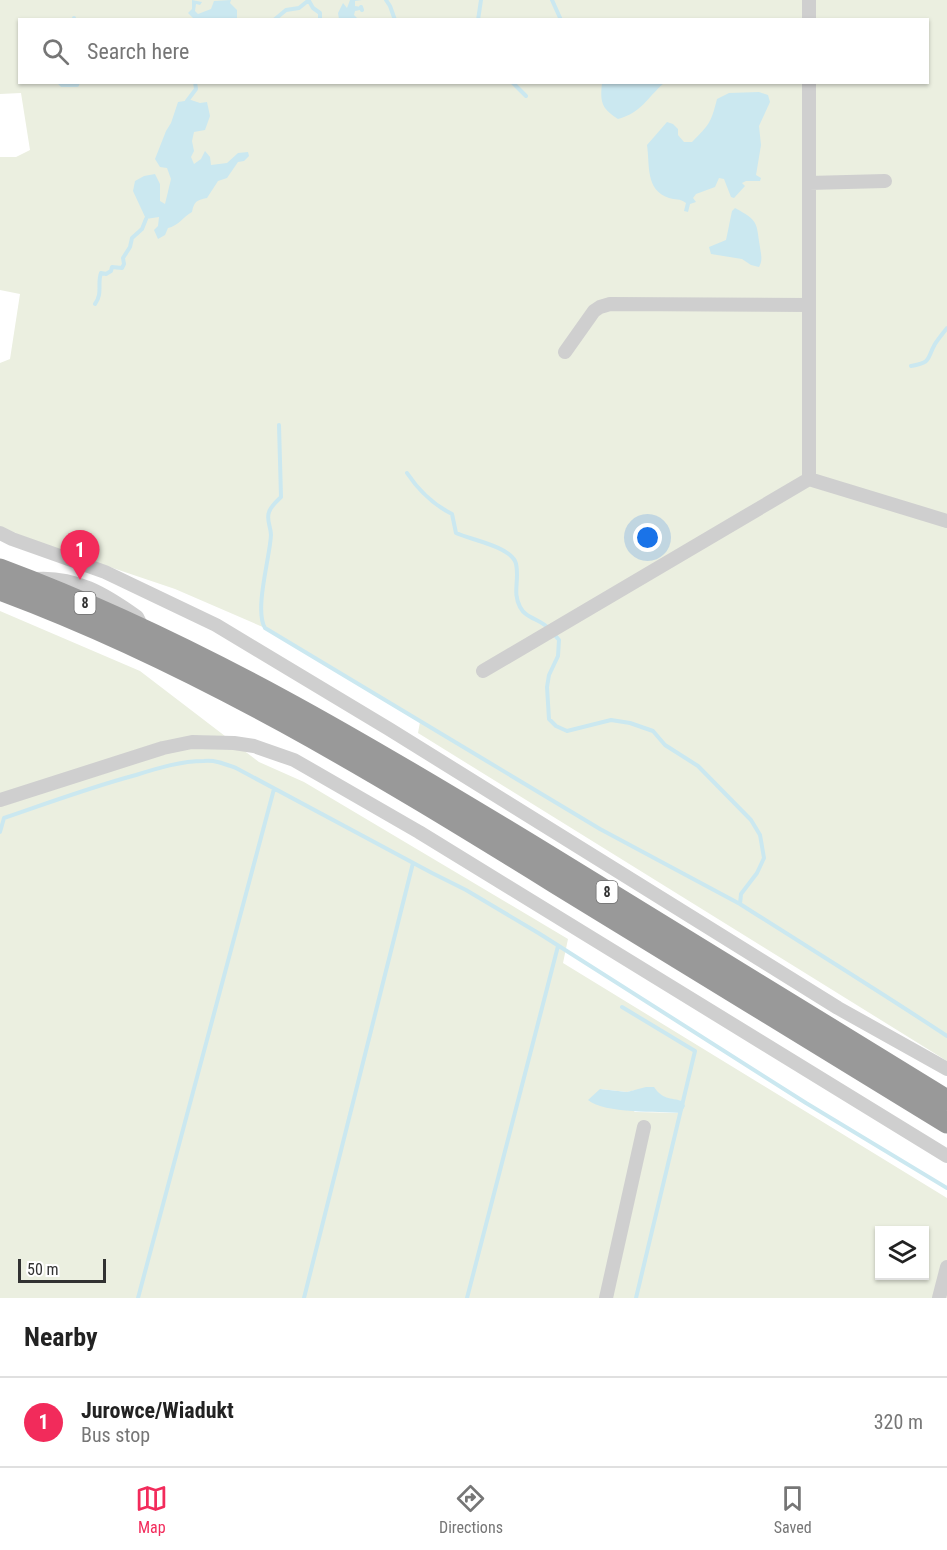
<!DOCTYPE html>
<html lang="en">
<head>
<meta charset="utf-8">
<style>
	body { margin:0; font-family:"Roboto Condensed",sans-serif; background:#f6f6f6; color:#222 }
	.controls { position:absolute; right:18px; bottom:18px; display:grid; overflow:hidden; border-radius:0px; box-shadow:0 2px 4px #0004 }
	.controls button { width:54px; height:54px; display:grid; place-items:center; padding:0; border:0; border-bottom:2px solid #e0e0e0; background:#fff; color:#222; font:30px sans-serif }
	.scale { position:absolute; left:18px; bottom:15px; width:88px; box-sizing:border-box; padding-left:6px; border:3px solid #323232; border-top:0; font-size:16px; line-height:21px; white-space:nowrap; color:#323232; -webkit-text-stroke:4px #fff; paint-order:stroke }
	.you { position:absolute; left:648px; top:538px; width:21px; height:21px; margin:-15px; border:4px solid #fff; border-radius:50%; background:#1a73e8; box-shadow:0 0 0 9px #1a73e833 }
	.badge { display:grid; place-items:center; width:39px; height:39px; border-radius:50%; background:#f22b5b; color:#fff; font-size:20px; font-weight:700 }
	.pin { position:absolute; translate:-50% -50px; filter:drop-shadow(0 2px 3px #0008) }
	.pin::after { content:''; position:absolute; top:32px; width:21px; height:18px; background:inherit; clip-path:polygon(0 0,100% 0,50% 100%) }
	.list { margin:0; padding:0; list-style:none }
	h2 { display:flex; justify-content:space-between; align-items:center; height:78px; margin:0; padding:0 24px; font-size:26px }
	h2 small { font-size:20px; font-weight:400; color:#767676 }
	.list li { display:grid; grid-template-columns:39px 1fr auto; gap:18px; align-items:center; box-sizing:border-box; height:90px; padding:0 24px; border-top:2px solid #e0e0e0 }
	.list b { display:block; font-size:22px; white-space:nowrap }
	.list p { margin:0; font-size:20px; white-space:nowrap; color:#767676 }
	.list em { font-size:20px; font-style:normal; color:#767676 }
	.icon { flex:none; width:33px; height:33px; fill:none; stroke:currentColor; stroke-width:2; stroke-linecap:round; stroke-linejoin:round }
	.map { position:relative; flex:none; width:947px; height:1298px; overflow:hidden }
	.search { position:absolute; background:#fff; box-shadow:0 2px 4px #0004; left:18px; right:18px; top:18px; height:66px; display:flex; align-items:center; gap:15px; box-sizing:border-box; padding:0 21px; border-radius:0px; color:#767676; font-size:22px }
	.sheet { height:168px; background:#fff }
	nav { display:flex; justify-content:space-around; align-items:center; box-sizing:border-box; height:84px; border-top:2px solid #e0e0e0; background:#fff; font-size:16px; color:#767676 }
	nav a { display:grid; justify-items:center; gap:3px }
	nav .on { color:#f22b5b }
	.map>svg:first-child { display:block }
	.green { fill:#ebefe0; fill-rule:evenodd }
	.water { fill:#cbe8f0 }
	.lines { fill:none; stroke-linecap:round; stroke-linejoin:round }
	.stream { stroke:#cbe8f0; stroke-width:4 }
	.minor { stroke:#cfcfcf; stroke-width:14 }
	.highway { stroke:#999; stroke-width:21 }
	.labels { text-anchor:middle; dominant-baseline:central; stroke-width:6; stroke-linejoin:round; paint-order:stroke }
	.shield { fill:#fff; stroke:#707070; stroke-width:1.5 }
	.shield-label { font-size:14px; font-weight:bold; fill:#323232 }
</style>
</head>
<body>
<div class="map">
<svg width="947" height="1298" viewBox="0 0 947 1298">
	<rect width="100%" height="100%" fill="#fff"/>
	<path class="green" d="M0,0h947v1061l-529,-328 2,-11 -155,-94 -90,-39 -160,-54 -15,-9v-163l10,-4 10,-65 -20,-4v-133h16l14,-7 -9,-57 -21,1zM20,20h908v62h-908z
		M0,611l140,60 119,91 45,20 264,157 -5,24 384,235v100h-947zM600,1089l27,3 9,-2 23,5 8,4 16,2 -2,12 -46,-1zM880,1230h44v46h-44z"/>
	<path class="water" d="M192,0l10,2 -2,3 -4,-1 -1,7 3,3 13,-5 3,-8 17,-1 -1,3 7,7v9h-43l-6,-6 4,-4z
		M350,0h12l-7,1v5l6,1 -1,3 -5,1 -1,4 4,4h-19l-1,-6 5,-10 4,5z
		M602,83v-1l62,1c-17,15 -23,30 -46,36 -17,-11 -18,-17 -16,-36z
		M759,92l9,3 2,7 -11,24 2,19 -5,30 5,3 -1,3h-14l-4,2 3,3 -11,12 -3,-1 -7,-18 -5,-1 -4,9 -19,7 -3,4 3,4 -6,2 -2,8 -4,-1 2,-8c-6,-5 -11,-3 -17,-5 -24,-8 -19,-33 -22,-53l20,-23 6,2 5,5v6l6,7h8c17,-17 19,-19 25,-43l12,-6z
		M191,100l9,3 7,-1 3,14 -5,14 -11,2 -2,9 2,10 -3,6 3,7 7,-5 4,-8 5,6 1,8 16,-2 11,-10 10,-1 1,4 -5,5 -6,1 -11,16 -9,3 -11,17c-11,2 -13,4 -15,14 -9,5 -14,14 -24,16l-3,7 -7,4 -4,-9 4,-4 1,-9 -13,2 -13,-28 2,-10 9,-5 11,-2 5,10v17l5,3 6,-25 -4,-11 -7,-1 -5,-8 11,-28 5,-8 7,-21z
		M735,208c24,13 21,14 25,39 1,8 3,13 -1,20l-8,-2 -9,-6 -31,-5 -2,-7 17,-7 6,-29z
		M646,1087h8c8,12 16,11 29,14l2,5 -4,7c-23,-2 -76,1 -93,-13l12,-11 27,3z"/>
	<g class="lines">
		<path class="stream" d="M386,0l4,6 5,14
			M552,0l9,20
			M309,1l4,7 7,5v7
			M361,7l1,3
			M74,18v2
			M267,20h2
			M274,20l12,-10 13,-2 10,-8
			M478,20l3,-20
			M59,82l3,3h15l1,-3
			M512,82l14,14
			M187,101l9,-12 -1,-7
			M95,304c8,-11 2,-20 6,-31l5,1 5,-3 1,-4 10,1 2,-4 -1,-6 7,-11 2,-9 10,-9 4,-10
			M911,366c21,-4 15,-6 24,-22 3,-5 8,-11 12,-16
			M279,425l2,72c-5,5 -10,9 -12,15 -3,8 2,15 2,23 -1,22 -17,75 -6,93l335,201 140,75
			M407,473c12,18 25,31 45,41l4,19c16,7 51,13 59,28 2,4 2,10 2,14 0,12 -3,20 3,32 6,12 21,12 29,22
			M554,634l5,6 -1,16 -9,19 -2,12 2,32 7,7 11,5 44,-11 19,3 23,8 12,14 33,21 53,54 9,15 4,23 -7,15 -16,21 -1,10c69,44 139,87 207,132
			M0,832l4,-14c44,-15 87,-31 132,-43 22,-7 45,-14 68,-14 12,-1 21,3 32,7l196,105 34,17 74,44 266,169 141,85
			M622,1007l73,44 -59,247
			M138,1298l136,-509
			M304,1298l109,-435
			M467,1298l91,-352"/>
		<path class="minor" d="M809,20v-20
			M809,82v397
			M809,183l76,-2
			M565,352l29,-41 6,-4 10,-3 199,1
			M0,533l12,6 93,33 111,53 173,104 449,279 109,61
			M35,579c40,-3 70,15 102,38l3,6
			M483,671l326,-192 138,42
			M0,800l163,-52 29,-6 42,1 20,3 40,14 125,72 528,324
			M606,1298l38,-171
			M939,1298l8,-31"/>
		<path class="highway" d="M0,569c196,73 374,180 551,288 132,81 264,162 396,243
			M0,590c197,73 377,183 555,293 131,80 261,160 392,240"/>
	</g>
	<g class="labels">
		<g class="shield">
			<rect x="74.5" y="592" width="21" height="22" rx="4.5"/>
			<rect x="596.5" y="881" width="21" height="22" rx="4.5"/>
		</g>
		<g class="shield-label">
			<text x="85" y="603">8</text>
			<text x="607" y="892">8</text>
		</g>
	</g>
</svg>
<div class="controls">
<button><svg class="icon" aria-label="layers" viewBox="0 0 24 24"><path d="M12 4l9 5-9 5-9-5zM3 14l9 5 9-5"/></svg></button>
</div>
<div class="scale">50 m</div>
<div class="you"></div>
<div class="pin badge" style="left:80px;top:580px">1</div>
<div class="search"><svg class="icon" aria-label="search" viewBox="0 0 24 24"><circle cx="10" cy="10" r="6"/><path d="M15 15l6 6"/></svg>Search here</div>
</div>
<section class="sheet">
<h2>Nearby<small></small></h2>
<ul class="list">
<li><span class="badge">1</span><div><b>Jurowce/Wiadukt</b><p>Bus stop</p></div><em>320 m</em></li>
</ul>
</section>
<nav>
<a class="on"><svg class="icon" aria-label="map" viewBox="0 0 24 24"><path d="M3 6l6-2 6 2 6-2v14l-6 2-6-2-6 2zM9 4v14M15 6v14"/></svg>Map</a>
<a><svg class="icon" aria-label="directions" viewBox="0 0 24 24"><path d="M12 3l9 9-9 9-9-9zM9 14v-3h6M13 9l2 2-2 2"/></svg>Directions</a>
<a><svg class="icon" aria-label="saved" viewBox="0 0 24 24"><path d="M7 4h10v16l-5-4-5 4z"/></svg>Saved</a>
</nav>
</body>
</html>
